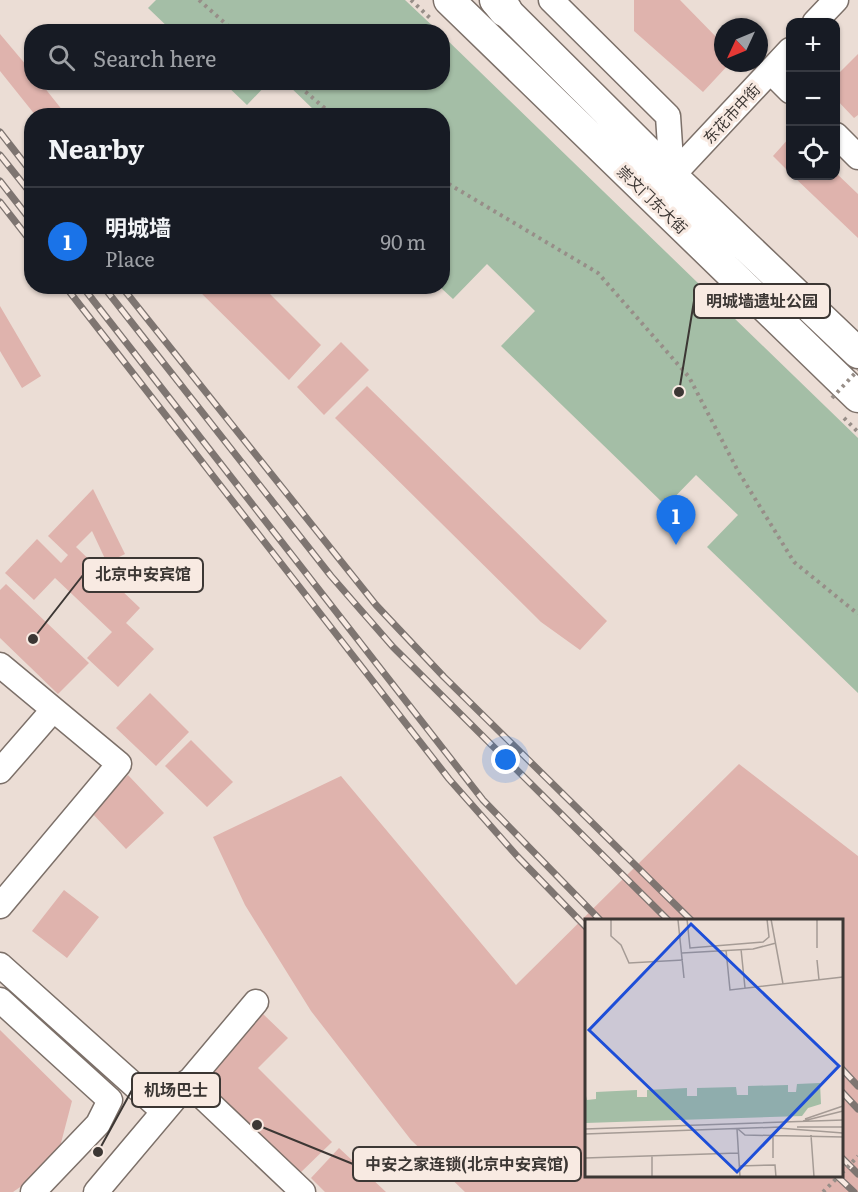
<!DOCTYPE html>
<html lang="en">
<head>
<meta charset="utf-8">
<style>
	body { margin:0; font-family:Literata,"Noto Sans SC",serif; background:#20242c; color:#f1f3f6 }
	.controls { position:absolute; right:18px; top:18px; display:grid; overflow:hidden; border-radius:12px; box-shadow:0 2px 4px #0004 }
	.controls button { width:54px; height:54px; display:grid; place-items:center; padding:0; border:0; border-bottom:2px solid #363941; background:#171b24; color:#f1f3f6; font:30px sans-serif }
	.compass { position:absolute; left:714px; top:18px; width:54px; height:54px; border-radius:50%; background:#171b24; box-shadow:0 2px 4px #0004; rotate:226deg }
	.you { position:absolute; left:506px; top:760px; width:21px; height:21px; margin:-15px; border:4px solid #fff; border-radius:50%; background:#1a73e8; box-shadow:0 0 0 9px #1a73e833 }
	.badge { display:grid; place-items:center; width:39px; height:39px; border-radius:50%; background:#1a73e8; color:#fff; font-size:20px; font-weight:700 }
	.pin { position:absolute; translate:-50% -50px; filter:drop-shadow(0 2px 3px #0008) }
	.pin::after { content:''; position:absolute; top:32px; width:21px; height:18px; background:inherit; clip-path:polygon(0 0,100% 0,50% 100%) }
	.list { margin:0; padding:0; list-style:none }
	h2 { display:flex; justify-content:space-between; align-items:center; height:78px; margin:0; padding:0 24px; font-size:26px }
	h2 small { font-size:20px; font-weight:400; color:#9ea1a6 }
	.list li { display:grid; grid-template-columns:39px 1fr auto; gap:18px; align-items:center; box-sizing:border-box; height:108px; padding:0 24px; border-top:2px solid #363941 }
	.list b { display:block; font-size:22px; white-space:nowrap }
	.list p { margin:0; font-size:20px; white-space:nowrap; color:#9ea1a6 }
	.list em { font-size:20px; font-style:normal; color:#9ea1a6 }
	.icon { flex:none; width:33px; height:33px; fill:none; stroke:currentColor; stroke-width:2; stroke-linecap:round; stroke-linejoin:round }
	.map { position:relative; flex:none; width:858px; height:1192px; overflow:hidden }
	.search { position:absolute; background:#171b24; box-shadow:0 2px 4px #0004; left:24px; top:24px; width:426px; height:66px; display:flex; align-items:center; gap:15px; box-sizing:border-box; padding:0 21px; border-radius:24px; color:#9ea1a6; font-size:22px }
	.panel { position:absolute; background:#171b24; box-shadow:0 2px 4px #0004; left:24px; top:108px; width:426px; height:186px; border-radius:24px }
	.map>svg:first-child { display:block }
	.green { fill:#a4bea6 }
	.building { fill:#dfb3ad; fill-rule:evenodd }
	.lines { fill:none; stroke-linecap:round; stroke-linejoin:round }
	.minor-casing { stroke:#7c7069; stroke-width:27 }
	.major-casing { stroke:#7c7069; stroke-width:33 }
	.highway-casing { stroke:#7c7069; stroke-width:36 }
	.path { stroke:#978e88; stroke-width:4; stroke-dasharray:3 4.5; stroke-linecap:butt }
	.minor { stroke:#fff; stroke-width:24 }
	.major { stroke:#fff; stroke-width:30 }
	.highway { stroke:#fff; stroke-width:33 }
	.rail-casing { stroke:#7e7571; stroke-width:7 }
	.rail { stroke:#f8eae2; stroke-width:4.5; stroke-dasharray:14; stroke-linecap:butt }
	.path-bridge { stroke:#978e88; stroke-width:4; stroke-dasharray:3 4.5; stroke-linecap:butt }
	.labels { text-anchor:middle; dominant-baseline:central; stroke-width:6; stroke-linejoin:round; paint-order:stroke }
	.street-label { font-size:15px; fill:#3c3734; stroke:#f8eae2 }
	.inset-road { fill:none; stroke:#a59b95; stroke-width:1.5 }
	.view { fill:#1d4ed8; fill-opacity:0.15; stroke:#1d4ed8; stroke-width:3 }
	.inset-edge { fill:none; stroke:#3c3734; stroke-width:3 }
	.leader { fill:none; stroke:#3c3734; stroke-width:2 }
	.callout-dot { fill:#3c3734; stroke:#f8eae2; stroke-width:2 }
	.callout { fill:#f8eae2; stroke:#3c3734; stroke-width:2 }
	.callout-label { font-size:16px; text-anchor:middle; font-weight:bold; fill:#3c3734 }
</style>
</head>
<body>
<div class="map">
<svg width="858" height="1192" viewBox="0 0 858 1192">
	<rect width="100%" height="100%" fill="#ebddd5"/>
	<path class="green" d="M156,0h249l33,31h-266l-24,-23z
		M443,36l415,402v255l-151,-146 31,-32 -42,-40 -30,31 -165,-160 34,-35 -48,-47 -34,35 -13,-12 2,-1v-170l-133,-1 5,-5 -28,-27 156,-1z
		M224,83h44l-21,22z"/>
	<path class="building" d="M634,0h46l43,44v19h7l-27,29 -69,-61z
		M0,34l32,38v10h8l27,34h-31l-36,-45z
		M858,54v61l-4,3 -18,-19v-23z
		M790,137v36l-17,-17z
		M836,173l22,21v44l-65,-62h43z
		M194,286h68l59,59 -32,35z
		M0,306l41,70 -19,12 -22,-37z
		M341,342l28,28 -45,45 -27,-28z
		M367,386l240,235 -27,29 -39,-28 -206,-204z
		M93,489l32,65 -18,9 -15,-32 -16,16 64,61 -14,15 28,26 -36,38 -31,-29 25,-26 -57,-54 -21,22 -29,-27 32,-34 24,24 7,-8 -20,-19z
		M6,584l83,79 -31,31 -58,-56v-48z
		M150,693l39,39 -33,34 -40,-38z
		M191,740l42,42 -26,25 -42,-41z
		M739,764l119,92v336h-393l-54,-52 -100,-129 -66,-106 -32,-68 128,-61 175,209zM586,920h256v256h-256z
		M128,775l36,38 -38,36 -36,-38z
		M64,890l35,27 -32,41 -35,-27z
		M262,1013l26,25 -30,30 74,74 -35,34 -99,-98z
		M0,1030l72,71 -16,61 -43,30h-13z
		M339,1148l47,44h-61l-14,-14z"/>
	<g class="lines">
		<g class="minor-casing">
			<path id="minor" d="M551,0l117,116 4,60
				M815,22l21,-22
				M770,71l20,20
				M836,135l22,22
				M672,176l118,-126
				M0,665l119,99 -119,142
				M0,771l53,-61
				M0,965l163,146
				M0,1000l110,100 -12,24 -65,68
				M187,1082l116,110
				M96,1192l160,-190"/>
		</g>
		<g class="major-casing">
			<path id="major" d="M449,0l409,397
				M495,0l177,176 186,177"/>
		</g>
		<g class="highway-casing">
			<path id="highway" d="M497,0l8,10"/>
		</g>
		<path class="path" d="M199,0l36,32
			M411,0l19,18
			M294,82l40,34
			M442,180l156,93 91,104 49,94 56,91 64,52
			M844,418l14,14"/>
		<use href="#minor" class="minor"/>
		<use href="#major" class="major"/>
		<use href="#highway" class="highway"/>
		<g class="rail-casing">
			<path id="rail" d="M0,132l32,41
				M0,155l32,40
				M0,181l32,41
				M0,202l32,41
				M65,286l384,493 69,78 68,70
				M82,286l401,514 117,120
				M103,286l228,290 62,71 275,273
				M121,286l255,319 68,72 247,243
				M842,1069l16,17
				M842,1092l16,17
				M842,1158l16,16
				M837,1176l17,16"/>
		</g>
		<use href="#rail" class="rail"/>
		<path class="path-bridge" d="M832,398l26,-28
			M842,1173l16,-17
			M823,1192l16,-16"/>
	</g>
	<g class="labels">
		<g class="street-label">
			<text transform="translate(731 113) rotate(-47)">东花市中街</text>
			<text transform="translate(653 199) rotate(44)">崇文门东大街</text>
		</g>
	</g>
	<g transform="translate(585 919)">
		<rect width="258" height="258" fill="#ebddd5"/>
		<path d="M235,164l1,21 -13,4 -6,8 -217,7v-31l2,8 9,-1v-7l41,-2v7h10v-7l40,-2v8h10v-8l39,-1 1,8h11v-9l40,-1v7h8l1,-8z" fill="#a4bea6"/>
		<path class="inset-road" d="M26,0v17l10,9 8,18 54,-3M85,0h17l3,29 73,-6 6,-5 -2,-18M186,0l12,65M232,0v29M93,1l6,58M156,30l4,39M141,31l4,40 113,-13M97,34l71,-4 23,-6M232,41l2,20M220,200l38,-13M218,202l40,-10M212,208h46M193,209l65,5M0,210l258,-9M152,210l3,48M153,210l7,6 98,2M0,215l196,-7M226,216l3,42M67,237v21M0,239l153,-5M188,239v-24M154,247l36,-1 1,12"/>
		<path class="view" d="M106,5l148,142 -102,106 -148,-142z"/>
		<rect width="258" height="258" class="inset-edge"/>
	</g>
	<path class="leader" d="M679 392L694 301M33 639L83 575M98 1152L132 1090M257 1125L353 1164"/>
	<g class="callout-dot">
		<circle cx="679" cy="392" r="6"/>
		<circle cx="33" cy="639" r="6"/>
		<circle cx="98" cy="1152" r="6"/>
		<circle cx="257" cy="1125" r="6"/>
	</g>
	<g class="callout">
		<rect x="694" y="284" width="136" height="34" rx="6"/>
		<rect x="83" y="558" width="120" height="34" rx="6"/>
		<rect x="132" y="1073" width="88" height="34" rx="6"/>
		<rect x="353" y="1147" width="228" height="34" rx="6"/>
	</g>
	<g class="callout-label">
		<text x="762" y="307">明城墙遗址公园</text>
		<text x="143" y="580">北京中安宾馆</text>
		<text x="176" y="1096">机场巴士</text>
		<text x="467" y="1170">中安之家连锁(北京中安宾馆)</text>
	</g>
</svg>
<div class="controls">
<button>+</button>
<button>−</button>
<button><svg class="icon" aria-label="locate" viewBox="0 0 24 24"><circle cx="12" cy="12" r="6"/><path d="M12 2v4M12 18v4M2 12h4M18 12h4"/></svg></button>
</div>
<svg class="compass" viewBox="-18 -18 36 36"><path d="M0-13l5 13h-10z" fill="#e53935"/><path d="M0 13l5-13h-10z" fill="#9ea1a6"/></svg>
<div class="you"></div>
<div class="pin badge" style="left:676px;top:545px">1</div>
<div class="search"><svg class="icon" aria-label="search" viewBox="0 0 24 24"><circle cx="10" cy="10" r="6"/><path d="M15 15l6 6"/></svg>Search here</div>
<section class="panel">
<h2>Nearby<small></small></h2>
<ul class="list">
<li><span class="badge">1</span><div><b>明城墙</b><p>Place</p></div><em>90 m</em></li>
</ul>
</section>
</div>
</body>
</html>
